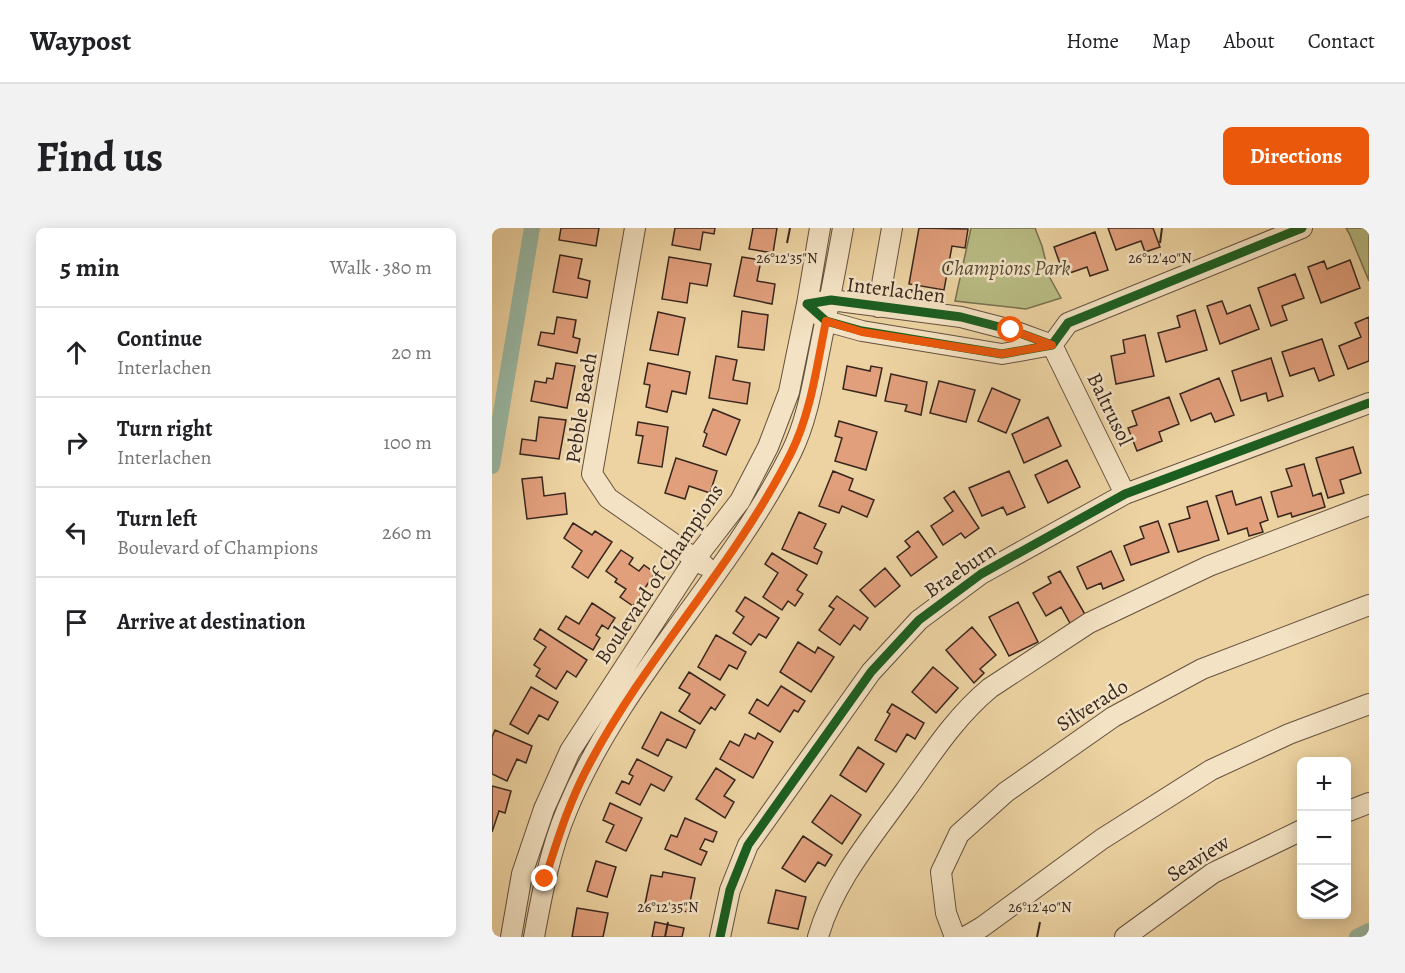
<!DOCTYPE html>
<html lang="en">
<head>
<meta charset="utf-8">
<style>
	body { margin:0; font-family:Alegreya,serif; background:#f2f2f2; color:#202124 }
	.controls { position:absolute; right:18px; bottom:18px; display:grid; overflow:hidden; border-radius:9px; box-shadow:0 3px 15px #0003 }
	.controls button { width:54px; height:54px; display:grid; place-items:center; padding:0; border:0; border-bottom:2px solid #e0e0e0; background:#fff; color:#202124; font:30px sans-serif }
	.stop { position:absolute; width:18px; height:18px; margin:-14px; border:4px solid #ea580c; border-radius:50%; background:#fff }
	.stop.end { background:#ea580c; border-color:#fff; box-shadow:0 2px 6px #0008 }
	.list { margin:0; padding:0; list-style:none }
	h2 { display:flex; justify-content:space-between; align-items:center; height:78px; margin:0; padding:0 24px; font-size:26px }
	h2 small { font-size:20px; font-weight:400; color:#757577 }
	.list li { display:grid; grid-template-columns:39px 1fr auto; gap:18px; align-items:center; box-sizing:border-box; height:90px; padding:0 24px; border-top:2px solid #e0e0e0 }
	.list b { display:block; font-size:22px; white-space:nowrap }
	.list p { margin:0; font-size:20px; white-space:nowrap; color:#757577 }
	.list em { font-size:20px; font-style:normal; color:#757577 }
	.icon { flex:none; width:33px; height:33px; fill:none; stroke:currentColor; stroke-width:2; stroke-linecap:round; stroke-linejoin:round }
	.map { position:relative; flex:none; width:877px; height:709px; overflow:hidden; border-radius:9px }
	header { display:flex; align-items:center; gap:36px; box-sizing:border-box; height:84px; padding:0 30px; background:#fff; border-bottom:2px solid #e0e0e0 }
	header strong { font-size:28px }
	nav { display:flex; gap:33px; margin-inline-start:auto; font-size:21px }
	.intro { display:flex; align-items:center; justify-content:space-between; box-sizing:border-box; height:144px; padding:0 36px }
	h1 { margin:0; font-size:42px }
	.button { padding:15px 27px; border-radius:9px; background:#ea580c; color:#fff; font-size:21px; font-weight:700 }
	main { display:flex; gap:36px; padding:0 36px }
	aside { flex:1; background:#fff; border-radius:9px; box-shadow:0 3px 15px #0003 }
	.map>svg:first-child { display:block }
	.green { fill:#b9bc84; stroke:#787151; stroke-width:1.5 }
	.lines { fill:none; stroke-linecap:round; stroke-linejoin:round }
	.canal { stroke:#99b8a4; stroke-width:16 }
	.building { fill:#e19f7c; stroke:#37261e; stroke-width:1.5 }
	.minor-casing { stroke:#64513f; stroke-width:22 }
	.minor { stroke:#f3e2c3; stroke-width:20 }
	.cycleway-casing { stroke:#f3e2c3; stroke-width:13 }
	.cycleway { stroke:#1b5e20; stroke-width:9 }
	.route { stroke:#ea580c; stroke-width:8 }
	.ticks { fill:none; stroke:#37261e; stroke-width:2 }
	.labels { text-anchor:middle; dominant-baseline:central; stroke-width:5; stroke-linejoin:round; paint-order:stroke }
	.park-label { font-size:21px; font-style:italic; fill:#584c38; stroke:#f3e2c3 }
	.street-label { font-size:21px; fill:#37261e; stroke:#f3e2c3 }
	.ticks-label { font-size:15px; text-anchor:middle; fill:#37261e; stroke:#f3e2c3; stroke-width:5; stroke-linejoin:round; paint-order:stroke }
</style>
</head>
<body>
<header>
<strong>Waypost</strong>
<nav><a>Home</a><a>Map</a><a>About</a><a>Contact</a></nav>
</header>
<div class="intro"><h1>Find us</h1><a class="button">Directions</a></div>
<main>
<aside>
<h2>5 min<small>Walk · 380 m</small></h2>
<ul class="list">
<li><svg class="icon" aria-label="ahead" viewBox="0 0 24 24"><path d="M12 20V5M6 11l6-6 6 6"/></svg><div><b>Continue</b><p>Interlachen</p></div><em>20 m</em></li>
<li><svg class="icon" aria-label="right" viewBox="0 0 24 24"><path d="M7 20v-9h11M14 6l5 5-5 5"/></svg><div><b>Turn right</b><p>Interlachen</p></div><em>100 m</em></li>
<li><svg class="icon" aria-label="left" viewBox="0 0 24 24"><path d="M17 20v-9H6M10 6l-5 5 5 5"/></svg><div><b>Turn left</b><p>Boulevard of Champions</p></div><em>260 m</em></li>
<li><svg class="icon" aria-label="arrive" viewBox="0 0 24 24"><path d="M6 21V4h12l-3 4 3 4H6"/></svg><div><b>Arrive at destination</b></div></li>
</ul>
</aside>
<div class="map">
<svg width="877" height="709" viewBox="0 0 877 709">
	<rect width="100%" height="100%" fill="#edd3a2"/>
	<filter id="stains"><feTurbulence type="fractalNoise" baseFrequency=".00333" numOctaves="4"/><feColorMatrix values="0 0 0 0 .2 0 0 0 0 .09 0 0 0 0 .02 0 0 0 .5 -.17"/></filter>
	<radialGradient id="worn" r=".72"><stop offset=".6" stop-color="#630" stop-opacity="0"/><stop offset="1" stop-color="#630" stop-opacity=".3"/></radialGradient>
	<path class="green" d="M479,0h64l7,18 8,32 11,20 -35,11 -71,-8z
		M854,0h23v53l-20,-48z"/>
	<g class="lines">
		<path class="canal" d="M0,238l40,-238
			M865,709l12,-6"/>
	</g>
	<path class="building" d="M69,0h38l-3,18 -37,-6z
		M183,0h40l-1,6 -11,-2 -3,18 -28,-5z
		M261,0h24l-4,25 -24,-4z
		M427,0l49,1 -3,19 -13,-2 -8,44 -35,-6z
		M616,0h45l7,19 -15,5 -4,-11 -25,9z
		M603,4l13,38 -18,6 -3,-9 -23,8 -10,-28z
		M68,27l22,4 -4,19 12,3 -3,17 -34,-6z
		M177,29l42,7 -4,22 -17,-3 -3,20 -25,-4z
		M250,29l19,3 -4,21 18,3 -3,20 -38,-8z
		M858,32l10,28 -39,15 -13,-36 16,-6 3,8z
		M803,46l9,24 -22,8 5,14 -16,6 -13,-38z
		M730,73l5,13 23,-9 9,24 -39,15 -13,-38z
		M703,82l12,40 -41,12 -8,-29 22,-6 -3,-11z
		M250,83l26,4 -4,35 -26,-3z
		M166,84l27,6 -7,37 -28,-5z
		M65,89l19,3 -3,17 7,2 -3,14 -39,-8 3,-13 13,2z
		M877,89v44l-21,8 -9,-23 22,-9 -6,-14z
		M653,107l9,41 -38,8 -5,-28 14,-3 -2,-13z
		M830,111l12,36 -15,6 -5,-13 -24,8 -8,-24z
		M224,128l21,4 -4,20 17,3 -3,21 -38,-6z
		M779,130l12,38 -15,5 -2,-8 -25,8 -9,-30z
		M64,135l19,3 -8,42 -36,-7 4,-20 11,2 1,-5 6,1z
		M156,135l42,9 -4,22 -14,-3 -5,21 -21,-5 4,-22 -6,-1z
		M355,138l23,5 1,-5 11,2 -6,28 -33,-7z
		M399,146l36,8 -6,33 -16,-4 2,-6 -22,-4z
		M727,150l15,37 -19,7 -4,-9 -20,8 -11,-27z
		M447,153l36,9 -9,32 -36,-9z
		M500,160l28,12 -14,33 -28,-12z
		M677,169l10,27 -20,8 3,9 -25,10 -9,-23 9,-3 -5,-14z
		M221,181l27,11 -14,35 -23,-9 4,-12 -3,-2z
		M47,189l27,3 -7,39 -39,-5 2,-15 14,2z
		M556,189l13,29 -37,17 -12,-29z
		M347,193l38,11 -11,38 -31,-9 7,-23 -7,-2z
		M146,194l30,5 -6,40 -24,-4 5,-27 -7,-1z
		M861,219l8,26 -21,7 4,13 -16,5 -12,-40z
		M184,230l41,13 -7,22 -21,-7 -4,13 -20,-6z
		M575,232l13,27 -32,16 -13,-28z
		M812,236l9,32 8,-3 4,14 -33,10 -1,-4 -13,4 -7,-25 21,-6 -6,-17z
		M341,243l20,8 -4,11 25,10 -7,17 -25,-11 -3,7 -20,-7z
		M517,243l16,36 -18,8 -4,-8 -21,9 -13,-28z
		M50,249l2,19 21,-3 2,21 -40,5 -5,-40z
		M462,263l25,37 -14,10 -4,-5 -18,12 -12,-19 22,-15 -9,-13z
		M740,263l4,14 25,-8 7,23 -8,3 3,9 -14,4 -2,-8 -19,6 -12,-38z
		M715,273l12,39 -41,12 -9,-28 21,-6 -3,-11z
		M307,284l27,12 -12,24 8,4 -5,12 -35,-15z
		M666,293l11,31 -38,13 -7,-19 20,-8 -4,-11z
		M81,295l19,12 3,-4 17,11 -24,36 -16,-11 10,-16 -18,-13z
		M426,303l19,26 -26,19 -14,-19 13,-10 -5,-6z
		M129,322l12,8 -4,6 10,7 5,-6 11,8 -22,33 -13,-9 6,-8 -11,-7 2,-3 -11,-8z
		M619,323l13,29 -21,9 -2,-6 -14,6 -10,-22z
		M280,325l35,22 -10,15 6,4 -8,12 -7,-5 -6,9 -19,-13 15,-24 -13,-9z
		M393,340l15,18 -25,21 -15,-17z
		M568,343l26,45 -15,9 -10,-18 -15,9 -13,-23 18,-10 -3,-6z
		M345,368l31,22 -8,12 -6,-5 -14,20 -21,-15 15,-21 -5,-3z
		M253,369l34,21 -13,20 -7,-4 -8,11 -18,-12 11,-16 -8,-6z
		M526,374l20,40 -29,14 -20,-39z
		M100,375l23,15 -7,11 -6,-4 -6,10 4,3 -7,12 -35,-21 8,-13 13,8z
		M480,399l24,28 -16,14 4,4 -10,10 -28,-33z
		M48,401l47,31 -11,17 -9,-6 -11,18 -20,-13 4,-7 -6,-4 12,-18 -12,-8z
		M224,407l30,17 -9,17 -8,-4 -9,15 -22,-13z
		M306,414l17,11 3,-6 16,10 -23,35 -31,-20z
		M441,439l25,21 -22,25 -24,-21z
		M197,444l36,23 -10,15 -4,-3 -11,17 -21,-13 11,-17 -11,-6z
		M289,458l24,15 -7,11 -4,-2 -14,22 -31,-19 8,-14 11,7z
		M39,459l27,15 -10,18 -9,-5 -11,19 -18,-10z
		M400,476l32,19 -9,16 -8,-5 -11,18 -21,-12 15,-26 -3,-2z
		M169,484l34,18 -9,18 -19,-9 -9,17 -16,-8z
		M3,502l37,16 -6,17 -9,-4 -10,22 -15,-7v-37z
		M266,505l15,9 -20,36 -33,-19 10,-18 9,5 6,-12 10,5z
		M366,519l26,17 -18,28 -26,-17z
		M145,531l35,18 -8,14 -13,-7 -11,21 -24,-12 6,-12 7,3 4,-8 -4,-2z
		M224,540l19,12 -11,16 10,6 -9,16 -29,-19z
		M0,558l19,5 -6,22 -6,-2 -7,21z
		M339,567l30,20 -19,29 -30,-22z
		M118,575l32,15 -16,33 -20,-9 8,-17 -11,-5z
		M193,590l32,14 -4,10 -8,-3 -5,10 7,3 -6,13 -36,-16 6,-14 6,2z
		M311,608l29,19 -7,11 -7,-4 -13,20 -23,-14z
		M104,633l20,6 -9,30 -20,-6z
		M171,644l32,6 -7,34 -43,-8 6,-29 11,2z
		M284,662l30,7 -8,32 -30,-6z
		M85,680l31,5 -5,24h-31z
		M163,694l29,6 -2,9h-30z"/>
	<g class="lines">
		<g class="minor-casing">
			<path id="minor" d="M143,0l-43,246 16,24 96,67
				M386,79l14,-79
				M560,117l-41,-15 -50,-13 -130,-17 -24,4 19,17 36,10 140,23 50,-9 16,-22 234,-95
				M560,117l73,149
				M854,584l23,-9
				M19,709l11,-63 22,-65 26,-58 125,-192 45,-58 28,-54 21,-55 18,-88 13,-76
				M42,709c8,-43 16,-87 33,-127 54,-131 161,-231 224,-357 16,-32 22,-70 29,-105 8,-40 16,-80 23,-120
				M228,709l10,-47 18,-45 123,-173 48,-52 62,-46 144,-80 244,-91
				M326,709c15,-54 54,-100 87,-146 26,-36 50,-74 85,-103l99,-65 120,-57 160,-61
				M463,709l-9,-24 -5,-41 18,-38 47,-42 107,-75 89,-48 167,-64
				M473,709l17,-10 120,-88 109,-69 78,-36 80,-30
				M633,709l88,-64 89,-43"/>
		</g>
		<use href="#minor" class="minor"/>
		<g class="cycleway-casing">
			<path id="cycleway" d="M560,117l-41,-15 -50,-13 -130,-17 -24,4 19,17 36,10 140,23 50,-9 16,-22 234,-95
				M228,709l10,-47 18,-45 123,-173 48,-52 62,-46 144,-80 244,-91"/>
		</g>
		<use href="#cycleway" class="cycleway"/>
	</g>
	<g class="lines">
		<path class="route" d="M53,651c13,-41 25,-80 46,-118 58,-108 145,-198 200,-308 20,-40 26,-88 35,-132l36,11 140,22 50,-9 -41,-15"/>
	</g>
	<path class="ticks" d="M295,15l3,-15M668,15l2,-15M173,709l3,-15M545,709l3,-15"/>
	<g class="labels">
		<g class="park-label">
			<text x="514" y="40">Champions Park</text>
		</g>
		<g class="street-label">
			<text transform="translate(404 62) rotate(7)">Interlachen</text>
			<text transform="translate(89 180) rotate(-81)">Pebble Beach</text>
			<text transform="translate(618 181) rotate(64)">Baltrusol</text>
			<text transform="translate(468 342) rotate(-34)">Braeburn</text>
			<text transform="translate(167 346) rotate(-56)">Boulevard of Champions</text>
			<text transform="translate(600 477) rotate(-32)">Silverado</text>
			<text transform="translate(706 630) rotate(-32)">Seaview</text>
		</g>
	</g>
	<g class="ticks-label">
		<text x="295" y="35">26°12'35"N</text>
		<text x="668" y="35">26°12'40"N</text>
		<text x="176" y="684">26°12'35"N</text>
		<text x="548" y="684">26°12'40"N</text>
	</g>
	<rect width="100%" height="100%" filter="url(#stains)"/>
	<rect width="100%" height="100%" fill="url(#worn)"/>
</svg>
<div class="controls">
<button>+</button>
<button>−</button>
<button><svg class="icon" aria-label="layers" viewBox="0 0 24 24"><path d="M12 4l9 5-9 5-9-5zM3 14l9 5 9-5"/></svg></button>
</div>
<div class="stop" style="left:519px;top:102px"></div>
<div class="stop end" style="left:53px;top:651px"></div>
</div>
</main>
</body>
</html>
